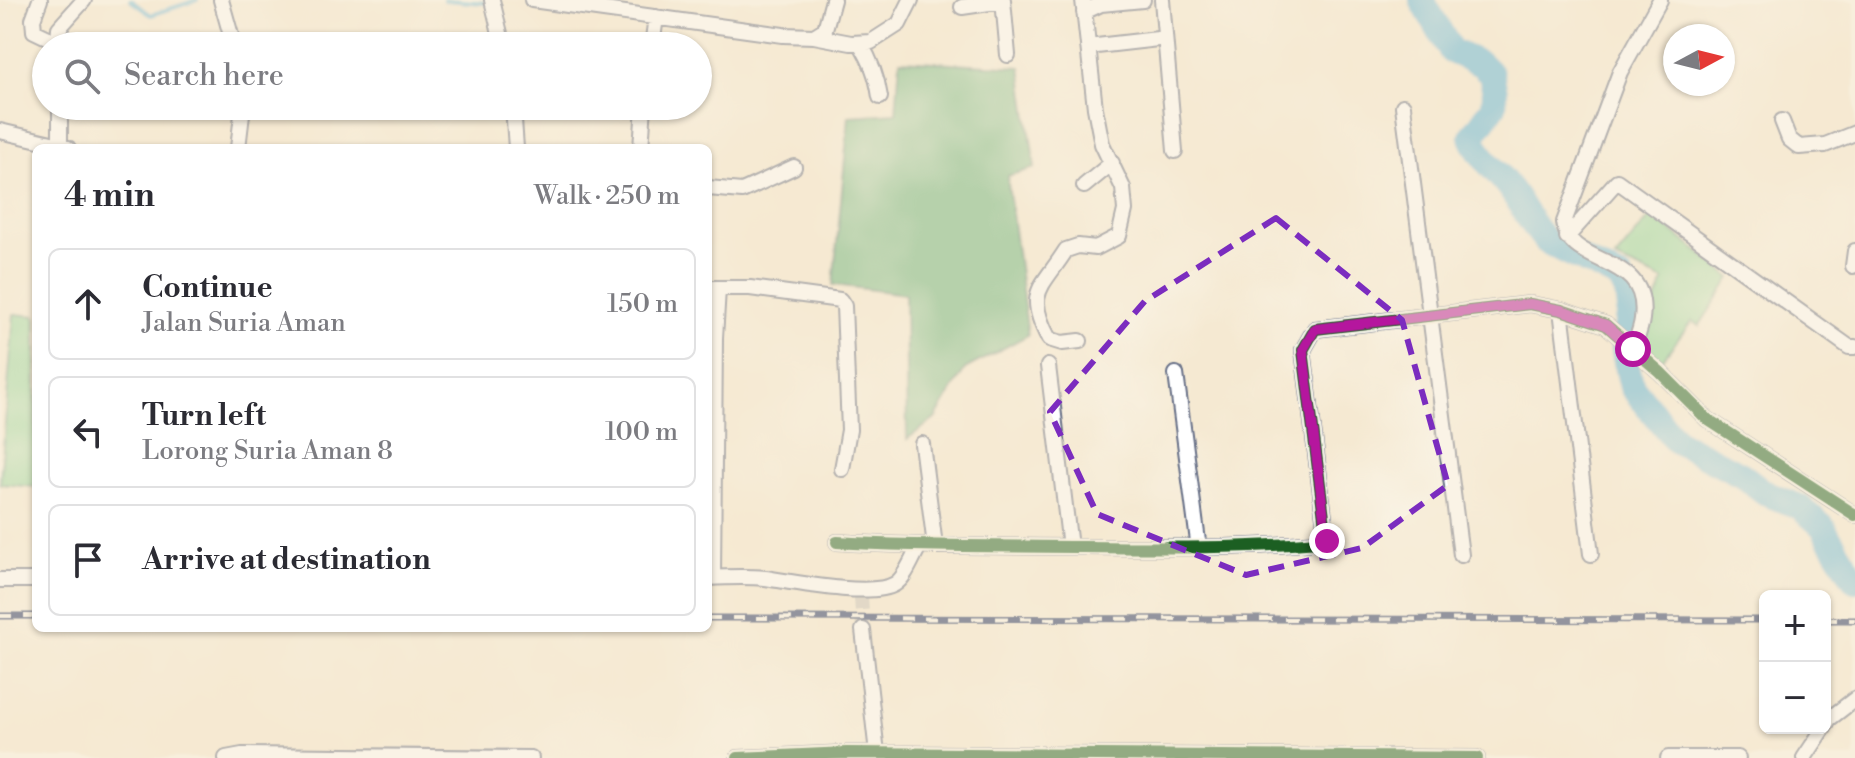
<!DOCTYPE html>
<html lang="en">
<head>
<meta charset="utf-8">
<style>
	body { margin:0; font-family:"Libre Bodoni",serif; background:#f7f7f7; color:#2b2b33 }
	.controls { position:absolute; right:24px; bottom:24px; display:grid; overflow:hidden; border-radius:12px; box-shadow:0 2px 6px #0004 }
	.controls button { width:72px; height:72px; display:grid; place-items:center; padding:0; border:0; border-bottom:2px solid #e1e1e2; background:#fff; color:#2b2b33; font:40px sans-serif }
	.compass { position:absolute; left:1663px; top:24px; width:72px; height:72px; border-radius:50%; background:#fff; box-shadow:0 2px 6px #0004; rotate:83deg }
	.stop { position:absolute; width:24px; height:24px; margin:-18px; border:6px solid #b5179e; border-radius:50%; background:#fff }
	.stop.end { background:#b5179e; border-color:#fff; box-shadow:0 2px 8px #0008 }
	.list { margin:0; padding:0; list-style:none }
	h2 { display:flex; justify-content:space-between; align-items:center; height:104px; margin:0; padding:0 32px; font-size:34px }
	h2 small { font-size:26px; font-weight:400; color:#7c7c81 }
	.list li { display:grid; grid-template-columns:52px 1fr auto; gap:24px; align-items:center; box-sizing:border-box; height:112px; margin:0 16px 16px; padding:0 16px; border:2px solid #e1e1e2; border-radius:12px }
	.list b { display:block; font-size:30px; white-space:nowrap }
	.list p { margin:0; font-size:26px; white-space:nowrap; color:#7c7c81 }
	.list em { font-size:26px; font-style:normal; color:#7c7c81 }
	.icon { flex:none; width:44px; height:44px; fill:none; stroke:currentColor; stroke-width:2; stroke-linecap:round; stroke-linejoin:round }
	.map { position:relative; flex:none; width:1855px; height:758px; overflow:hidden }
	.search { position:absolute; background:#fff; box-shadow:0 2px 6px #0004; left:32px; top:32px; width:680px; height:88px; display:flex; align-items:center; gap:20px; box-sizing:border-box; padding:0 28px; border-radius:44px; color:#7c7c81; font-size:30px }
	.panel { position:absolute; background:#fff; box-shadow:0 2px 6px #0004; left:32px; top:144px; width:680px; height:488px; border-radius:12px }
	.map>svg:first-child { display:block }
	.green { fill:#80d191; stroke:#4e8078; stroke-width:2 }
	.forest { fill:#68b37b; stroke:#42716c; stroke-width:2 }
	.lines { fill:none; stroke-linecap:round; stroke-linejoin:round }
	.stream { stroke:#5cb3d9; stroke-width:4 }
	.river { stroke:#5cb3d9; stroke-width:26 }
	.minor-tunnel { stroke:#c9c4bb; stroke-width:14; stroke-dasharray:14 7; stroke-linecap:butt }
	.minor-casing { stroke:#677087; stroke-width:18 }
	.minor { stroke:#fff; stroke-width:14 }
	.rail-casing { stroke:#1b2f5e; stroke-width:7 }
	.rail { stroke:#fbf7ec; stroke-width:4; stroke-dasharray:12; stroke-linecap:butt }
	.cycleway-casing { stroke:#fbf7ec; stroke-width:17 }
	.cycleway { stroke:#1b5e20; stroke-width:12 }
	.route { stroke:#b5179e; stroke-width:10 }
	.marked { fill:none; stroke:#7b2cbf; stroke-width:6; stroke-dasharray:16 10; stroke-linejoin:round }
</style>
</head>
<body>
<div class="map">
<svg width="1855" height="758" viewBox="0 0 1855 758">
	<rect width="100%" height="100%" fill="#fbf7ec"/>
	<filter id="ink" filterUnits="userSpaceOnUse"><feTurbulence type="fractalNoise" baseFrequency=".0125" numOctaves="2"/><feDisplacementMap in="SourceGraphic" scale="16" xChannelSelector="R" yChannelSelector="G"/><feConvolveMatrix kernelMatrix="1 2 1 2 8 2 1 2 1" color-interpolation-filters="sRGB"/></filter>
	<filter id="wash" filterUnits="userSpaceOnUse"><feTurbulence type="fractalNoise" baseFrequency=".006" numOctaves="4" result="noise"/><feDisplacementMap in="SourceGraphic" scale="32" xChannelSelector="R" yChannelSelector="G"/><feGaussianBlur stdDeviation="1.8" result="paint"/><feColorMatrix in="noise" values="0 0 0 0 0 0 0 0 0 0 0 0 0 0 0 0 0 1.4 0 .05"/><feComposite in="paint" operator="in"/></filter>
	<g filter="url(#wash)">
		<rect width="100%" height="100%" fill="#f5e9d2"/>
		<path class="green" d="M1652,215l79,63 -32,48 -7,-5 -31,40 -22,-20 25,-60 -49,-22z
			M14,314l22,2v171l-36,-3z"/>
		<path class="forest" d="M900,60l121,7 14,101 -28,8 21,159 -63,34 -30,50 -28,20 -2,-145 -72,-9 16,-169 47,-3z"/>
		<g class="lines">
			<path class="stream" d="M130,0l21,15 46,-15
				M444,0l41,3"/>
			<path class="river" d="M1422,0l29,51 30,13 10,10 4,18 -1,14 -22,31c8,21 25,34 38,52 13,17 21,37 37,53l73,37 7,14 2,16 -6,40 9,38 44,54 66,34 25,19 33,13 22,19 33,54"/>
		</g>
	</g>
	<g filter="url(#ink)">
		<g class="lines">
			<path class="minor-tunnel" d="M861,596l2,34"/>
			<g class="minor-casing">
				<path id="minor" d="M40,0l-7,19 1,12 23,11
					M221,0l13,46
					M492,0l11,46
					M532,0l251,35 31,1 37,7 20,-1 28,-18 12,-24
					M1003,0l5,55
					M1162,0l13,151
					M962,7l41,-6
					M1084,12l17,-8 42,-4
					M814,36l11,-7 8,-29
					M860,43c11,18 17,33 20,54
					M58,46l1,-18 25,-28
					M652,46l4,-29
					M1088,47l70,-8 6,-3
					M60,106v39l8,3
					M513,106l3,42
					M1403,106l58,449
					M1782,121l7,18 10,8 26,-2 30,-12
					M0,131l60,14
					M238,148l5,-42
					M641,148l3,-42
					M1084,186l28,-23
					M708,188l34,3 52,-24
					M1567,237l50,-56 232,166h6
					M1853,266l2,-15
					M708,288h42l90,12 4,6 5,124 -7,39
					M1561,310l30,244
					M1080,341l-18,2 -13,-4c-25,-47 -7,-51 17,-89l12,-4 18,2 23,-12 6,-26 -2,-22 -21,-44 -7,-36 -12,-108
					M1633,349c3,-9 8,-20 9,-30 9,-68 -75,-50 -78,-97l56,-150 40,-72
					M1048,366l22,181
					M1176,374l23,175
					M922,444l13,102
					M837,542c82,5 163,4 245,5 82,1 163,2 245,-6l-24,-191 12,-21 215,-25 31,6 45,15 54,47 47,47 148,96
					M713,577l2,-239 3,-49
					M708,578c18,-1 38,-2 57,0 27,4 107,20 130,6 11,-7 17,-26 24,-37
					M0,580h36
					M863,630l14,123
					M1825,726l4,-7 26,-20
					M226,758l16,-3 289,3
					M738,758l109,-5 630,5
					M1668,758h70
					M1804,758l20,-30"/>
			</g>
			<use href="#minor" class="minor"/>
			<g class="rail-casing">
				<path id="rail" d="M0,616h36
					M708,618l1057,2
					M1825,620h30"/>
			</g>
			<use href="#rail" class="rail"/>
			<g class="cycleway-casing">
				<path id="cycleway" d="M837,542c82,5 163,4 245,5 82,1 163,2 245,-6l-24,-191 12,-21 215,-25 31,6 45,15 54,47 47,47 148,96
					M738,758l109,-5 630,5"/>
			</g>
			<use href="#cycleway" class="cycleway"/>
		</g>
	</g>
	<g class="lines" filter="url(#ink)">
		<path class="route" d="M1327,541l-24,-191 12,-21 215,-25 31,6 45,15 27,24"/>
	</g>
	<path d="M0 0H1855V758H0ZM1276,218l126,102 46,165 -86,63 -116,27 -149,-61 -47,-102 95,-111z" fill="#f5e9d2" fill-opacity=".55" fill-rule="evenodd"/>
	<path class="marked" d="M1276,218l126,102 46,165 -86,63 -116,27 -149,-61 -47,-102 95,-111z"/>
</svg>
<div class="controls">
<button>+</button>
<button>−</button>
</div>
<svg class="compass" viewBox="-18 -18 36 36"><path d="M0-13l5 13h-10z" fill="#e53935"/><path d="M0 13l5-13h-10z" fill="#7c7c81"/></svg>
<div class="stop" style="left:1633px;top:349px"></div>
<div class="stop end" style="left:1327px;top:541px"></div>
<div class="search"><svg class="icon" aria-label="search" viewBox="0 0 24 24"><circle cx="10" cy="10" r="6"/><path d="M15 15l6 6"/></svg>Search here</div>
<section class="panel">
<h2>4 min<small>Walk · 250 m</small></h2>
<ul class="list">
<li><svg class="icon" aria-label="ahead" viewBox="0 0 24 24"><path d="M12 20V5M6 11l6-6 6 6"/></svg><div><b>Continue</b><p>Jalan Suria Aman</p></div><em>150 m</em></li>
<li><svg class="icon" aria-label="left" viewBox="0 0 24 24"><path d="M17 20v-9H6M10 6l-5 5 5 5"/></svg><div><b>Turn left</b><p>Lorong Suria Aman 8</p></div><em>100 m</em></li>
<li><svg class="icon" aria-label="arrive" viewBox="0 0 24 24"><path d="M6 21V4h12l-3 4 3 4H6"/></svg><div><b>Arrive at destination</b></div></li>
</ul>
</section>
</div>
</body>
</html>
